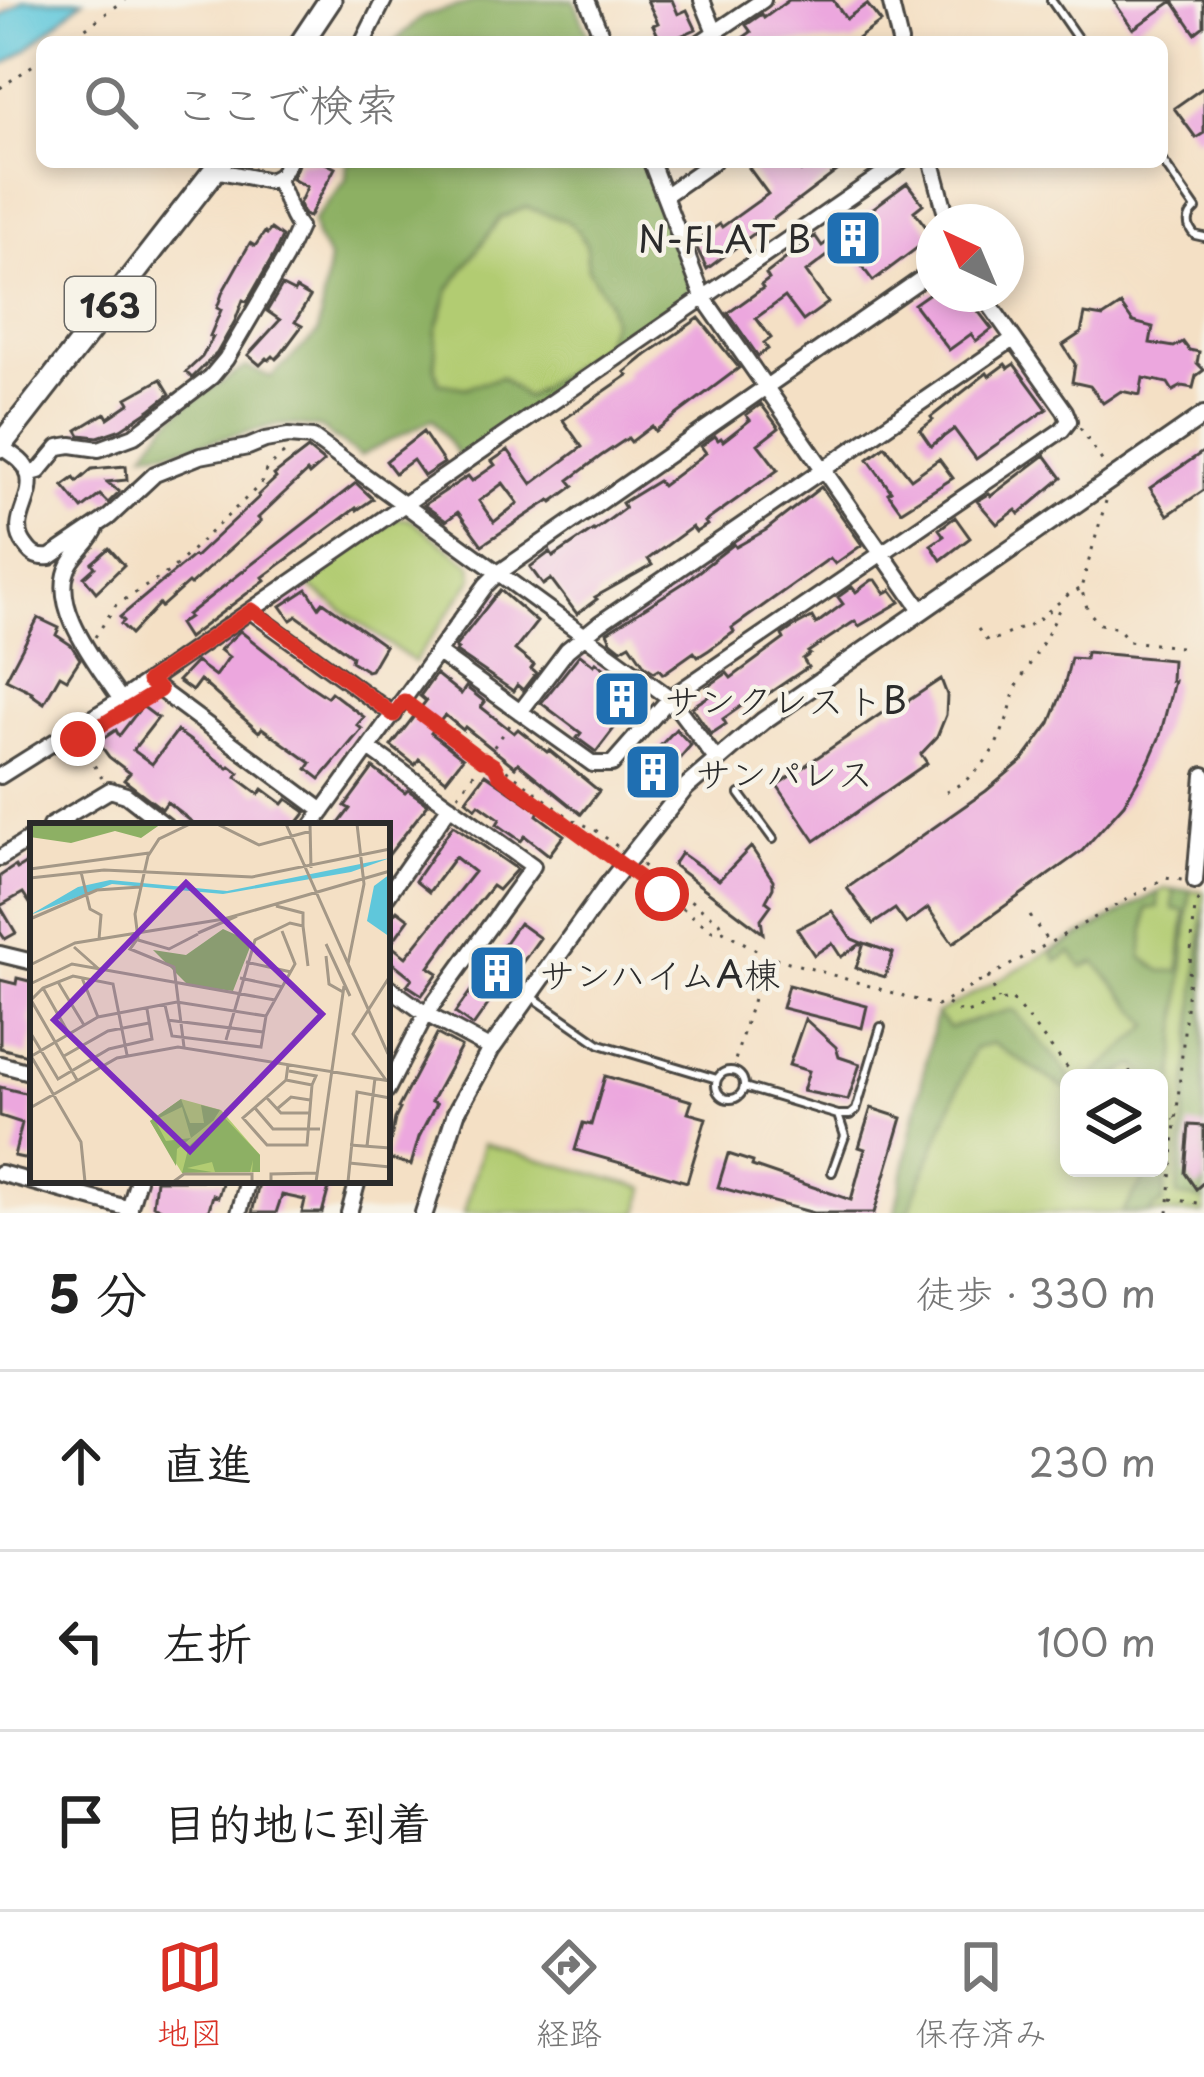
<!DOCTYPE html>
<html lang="ja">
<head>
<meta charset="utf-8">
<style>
	body { margin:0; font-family:"Playpen Sans","Klee One",sans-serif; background:#f2f2f2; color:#222 }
	.controls { position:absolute; right:36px; bottom:36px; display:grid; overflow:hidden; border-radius:18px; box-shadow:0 6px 18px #0003 }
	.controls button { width:108px; height:108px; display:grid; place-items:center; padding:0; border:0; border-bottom:3px solid #e0e0e0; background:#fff; color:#222; font:60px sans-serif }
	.compass { position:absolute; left:916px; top:204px; width:108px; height:108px; border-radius:50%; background:#fff; box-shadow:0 6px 18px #0003; rotate:316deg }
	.stop { position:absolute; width:36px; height:36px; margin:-27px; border:9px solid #d93025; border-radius:50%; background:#fff }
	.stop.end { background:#d93025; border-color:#fff; box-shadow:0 3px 12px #0008 }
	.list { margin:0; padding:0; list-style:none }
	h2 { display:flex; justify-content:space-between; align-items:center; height:156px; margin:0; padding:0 48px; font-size:51px }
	h2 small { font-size:39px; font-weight:400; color:#767676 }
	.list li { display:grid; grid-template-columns:78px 1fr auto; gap:36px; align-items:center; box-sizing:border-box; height:180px; padding:0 48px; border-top:3px solid #e0e0e0 }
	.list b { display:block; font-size:45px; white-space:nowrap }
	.list em { font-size:39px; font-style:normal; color:#767676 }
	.icon { flex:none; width:66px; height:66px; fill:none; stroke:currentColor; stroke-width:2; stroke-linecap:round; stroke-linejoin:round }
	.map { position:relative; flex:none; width:1204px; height:1213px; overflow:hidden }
	.search { position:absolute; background:#fff; box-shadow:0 6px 18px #0003; left:36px; right:36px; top:36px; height:132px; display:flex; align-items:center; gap:30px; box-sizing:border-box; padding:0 42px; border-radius:18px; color:#767676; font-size:45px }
	.sheet { height:696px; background:#fff }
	nav { display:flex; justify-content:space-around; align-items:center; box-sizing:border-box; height:168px; border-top:3px solid #e0e0e0; background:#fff; font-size:33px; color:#767676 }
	nav a { display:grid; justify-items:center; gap:6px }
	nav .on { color:#d93025 }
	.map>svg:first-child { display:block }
	.green { fill:#b2cc72; stroke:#6e7c4e; stroke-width:3; fill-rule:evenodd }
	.forest { fill:#8db064; stroke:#5c6e48; stroke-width:3; fill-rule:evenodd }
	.water { fill:#5fc7db; stroke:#457983; stroke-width:3 }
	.building { fill:#eca7de; fill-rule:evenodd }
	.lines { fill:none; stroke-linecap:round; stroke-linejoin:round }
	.service-casing { stroke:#494642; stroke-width:12 }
	.minor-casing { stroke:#494642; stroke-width:20 }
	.tertiary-casing { stroke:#494642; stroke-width:22 }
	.trunk-casing { stroke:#494642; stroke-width:27 }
	.path { stroke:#494642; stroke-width:3; stroke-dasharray:3 9; stroke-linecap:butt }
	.service { stroke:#fff; stroke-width:6 }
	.minor { stroke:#fff; stroke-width:14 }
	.tertiary { stroke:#fff; stroke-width:16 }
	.trunk { stroke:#fff; stroke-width:21 }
	.path-bridge { stroke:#494642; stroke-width:3; stroke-dasharray:3 9; stroke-linecap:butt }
	.route { stroke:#d93025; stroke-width:15 }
	.labels { text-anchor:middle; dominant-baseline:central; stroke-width:9; stroke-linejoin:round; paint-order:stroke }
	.shield { fill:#f7f3e8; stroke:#686764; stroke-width:3 }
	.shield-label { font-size:33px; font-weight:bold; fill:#2b2b2b }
	.poi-label { font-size:36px; fill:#2b2b2b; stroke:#f7f3e8; text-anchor:start }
	.inset-road { fill:none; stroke:#a49887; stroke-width:3 }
	.view { fill:#7b2cbf; fill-opacity:0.15; stroke:#7b2cbf; stroke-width:6 }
	.inset-edge { fill:none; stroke:#2b2b2b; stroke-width:6 }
</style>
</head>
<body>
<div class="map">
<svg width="1204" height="1213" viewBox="0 0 1204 1213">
	<rect width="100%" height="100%" fill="#f7f3e8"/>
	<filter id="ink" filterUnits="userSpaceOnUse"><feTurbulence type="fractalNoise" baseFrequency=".00833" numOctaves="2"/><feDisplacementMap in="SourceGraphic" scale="24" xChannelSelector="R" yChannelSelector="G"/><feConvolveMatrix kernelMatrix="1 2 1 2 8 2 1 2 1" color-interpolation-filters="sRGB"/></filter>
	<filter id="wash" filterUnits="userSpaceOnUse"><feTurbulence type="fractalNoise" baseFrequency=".004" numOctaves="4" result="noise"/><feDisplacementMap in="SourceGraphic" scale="48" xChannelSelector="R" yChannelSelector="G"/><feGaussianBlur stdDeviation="2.7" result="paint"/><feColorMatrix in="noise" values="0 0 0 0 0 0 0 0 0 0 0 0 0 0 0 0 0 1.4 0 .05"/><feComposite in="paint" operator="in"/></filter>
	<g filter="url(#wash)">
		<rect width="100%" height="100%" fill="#f4e0c5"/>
		<path class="green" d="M526,207l42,14 9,9 9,14 2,25 20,31 4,20 -8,25 -79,53 -24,-21 -36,11 -26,-5 -4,-16 1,-36 13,-42 51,-71z
			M397,518l12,1 63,46 1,13 -59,84 -110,-79z
			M1164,889l40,3v321h-309l41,-199zM1069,1078h90v90h-90z
			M483,1144l162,44 -6,25h-175z"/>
		<path class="forest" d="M479,0h95l17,42h-197l29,-26z
			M347,162h294l50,123 -5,15 -226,158 -27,-39 -73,37 -40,-28 -24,-3h-19l-99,24 -33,3c30,-45 56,-57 101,-85l25,10 47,-44 11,-74 -13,-22 -3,-16 33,-41zM526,207l41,14 10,9 9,14 2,25 20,31 4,20 -9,25 -77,53 -25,-21 -36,11 -26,-5 -4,-16 1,-36 13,-42 51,-71z
			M1174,890h16l-18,213h-4l-9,-11v-14h-12l-11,-13 -26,13h-20l60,-53 -55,-63 -13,5 -11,-15 -14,9 -5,-9 106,-60v16h-11l-5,49 19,14h18l6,-60 -12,-2z
			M1204,907v293l-27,-4z
			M1010,1010l5,1 57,67h-3v13l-77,-48 -18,6 -66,164h-13l41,-199 13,14z
			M1159,1107l11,13 -7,84 -10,4 -3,5h-28l19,-29 6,-16h12z"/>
		<path class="water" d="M24,0h59l-56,49 -27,18v-50z"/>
		<g id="blocks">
			<path class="building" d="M647,0h25l6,14 9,-4 9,19 -29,13h-6l-8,-17 5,-2z
				M789,0h44l13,19 21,-15 14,18 -28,20h-116l14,-10 -5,-7 16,-11 2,4z
				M1113,0h91v26l-9,7 -22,-32 -40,28z
				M1204,87v46l-8,5 -22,-30z
				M299,162h24l12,6 -26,49 -5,-2 -5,-11 8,-17 -15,-8z
				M757,162h38l6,9 12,-9h36l-142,107 -13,-27 26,-18 2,3 46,-33 -19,-26z
				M907,183l16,21 -9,7 19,25 -60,45 -21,-28 -6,5 -8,-10 -32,24 22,31 -25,18 -18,-24 -29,21 15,20 -7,5 4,6 -10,7 -30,-43 35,-25 -2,-3 8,-6 -3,-5 49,-38 7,10z
				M271,229l11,8 -7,16 -28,49 -4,-2 -8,21 -18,32 -25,25 -6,-6 16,-15 11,-20 -3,-1 11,-26 -4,-2 6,-17 27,-48 5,3 10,-14 2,2z
				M282,286l12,6 2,-3 14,8 -15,25 7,4 -21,28 -5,5 -3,-3 -4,4 -2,-2 -7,7 -12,-10 32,-35 -13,-9z
				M934,290v4h31l27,35 -16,12 -5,-7 -22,16 -35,-46z
				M1121,305l12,17 20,5 -3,16 24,4 9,-5 6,8 10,2 -2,11 7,7 -8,6 -3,12 -11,-2 -9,5 -5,-8 -25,-5 -3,17 -19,-4 -18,12 -13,-17 -18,-4 3,-18 -12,-19 18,-12 4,-19 18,3z
				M699,318l40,50 -84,63 -3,-5 -21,16 -3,-4 -27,18 -32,24 5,6 -22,16 -2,-2 -68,45 -24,-33 -12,9 -22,-16 44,-29 4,5 23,-16 -3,-4 16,-11 24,34 50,-37 -19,-27 65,-45 -3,-3 21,-17zM503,483l15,20 -24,19 -15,-21z
				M1005,364l3,4 6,-4 33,45 -71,50 -22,-30 -23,17 -11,-16 13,-10 -2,-3 56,-44 2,3z
				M161,379l9,15 -19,15 -30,20 -23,8 -18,-2 -3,-5 28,-17 3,5 22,-15 -3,-5z
				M761,404l18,24 -21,16 20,26 -73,52 2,3 -11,7 -4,-5 -44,32 4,6 -57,32 2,2 -20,15 -26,-35 -8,6 -13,-18 20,-15 3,5 40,-27 1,1 31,-23 -3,-5 36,-22 4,5 44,-33 -5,-7 14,-10 3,4 3,-2 2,3 27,-21 -4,-5z
				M423,432l21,31 -20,13 -11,-16 -18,13 -9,-12z
				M885,446l26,33 28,-20 14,19 -52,33 -13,-18 3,-2 -23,-32z
				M308,449l16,13 -15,13 -2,-3 -25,23 -24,23 3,3 -71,64 -2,-2 -27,24 -2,-3 -28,30 -10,-10 3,-3 -4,-4 73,-61 2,1 64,-60 -1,-2 18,-17 -2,-3z
				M1204,451v39l-36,25 -18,-27z
				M1045,455l17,23 -43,36 -3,-4 -19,14 -20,-23 12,-7 2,2z
				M126,466l1,14 -20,2 12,10 -11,11 -8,-8 -18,14 -19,-23 11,-8 3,4 15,-13z
				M356,483l17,16 -16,11 -1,-2 -93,69 2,3 -77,58 -9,-14 10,-7 -2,-2z
				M821,487l41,58 -27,19 -5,-6 -98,70 2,4 -25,18 -11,7 -4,-5 -31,22 -4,-5 -5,3 -9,-6 -15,-22 -9,5 -10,-8 -4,-9 78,-50 49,-38 2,3 30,-17z
				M955,517l15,21 -29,22 -10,-15 13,-9 -5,-7z
				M109,548l15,17 -28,27 -12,-15 11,-10 -3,-4z
				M872,580h4l9,13 6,-3 9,12 -41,24 -4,-5 -47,31 2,2 -7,5 5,8 -55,37 -3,-4 -27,19 3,5 -15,10 -19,-27 20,-13 -5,-7 20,-14 4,5 53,-39 -2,-4 10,-7 20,-11 4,7 27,-20 -5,-7 14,-10 4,5z
				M307,589l12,18 4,-5 62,44 -14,24 -4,1 -16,-10 1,-5 -55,-40 -6,4 -10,-14z
				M500,590l37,32 -22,28 19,15 -3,4 5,4 -13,17 -6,-5 -4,6 -57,-39 2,-3 -3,-2z
				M38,618l21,10 -3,7 15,10 9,14 -13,20 -7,-4 -16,28 -13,-9 1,-2 -26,-13z
				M240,631l66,52 21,14 4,-5 33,25 -7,8 5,4 -42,50 -13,-10 4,-6 -49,-35 -3,4 -59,-52 -8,11 -14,-10 18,-19 19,14 14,-19 -9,-7z
				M1086,652l86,8 -1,21h3l-14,55 -11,25 -25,43 -42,47 -129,92 -25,-35 -22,16 -11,-15 -22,15 -26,-36 139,-97 37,-31 27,-37 13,-33 8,-32 14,1z
				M580,654l14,11 2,-3 43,34 -43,56 -19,-14 4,-5 -40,-30z
				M436,674l25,20 5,-7 19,15 -4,5 33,26 4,-4 29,23 2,-2 50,41 -18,23 -63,-51 -3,4 -50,-40 -2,3 -18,-15 -14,18 32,25 -17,22 -27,-21 -4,6 -24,-19 35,-45 -6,-5z
				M941,679l6,16 -1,20 -9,22 -16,17 6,9 -112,78 -38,-56 111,-76 3,3z
				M142,706l16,12 -25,32 19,14 25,-33 51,37 2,-2 9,7 -3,4 23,17 4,-5 20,15 4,-5 19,13 -11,14h-98l-30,-24 -5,7 -38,-29 6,-7 -21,-16 -11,-15 18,-12 3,6z
				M676,729l15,16 -41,48 -18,-17z
				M373,768l32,25 3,-3 20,14 -41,53v-31h-50l13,-17 -5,-3z
				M485,774l54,37 -2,4 27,20 -15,20 -24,-19 -4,5 -24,-17 3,-5 -21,-15 -3,4 -10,-8z
				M453,825l64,44 -19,21 -6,-4 -39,48 -24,33 9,6 -16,22 -15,-10 5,-7 -25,-20v-36l10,-12 12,9 -19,26 16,12 68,-85 -19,-15 -26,35 -14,-11z
				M751,847l22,33v8l-7,13 5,4 -10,14 2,14 -90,-68 8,-12 38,27z
				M33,859v49l-10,-15 -23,13 16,27 -11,6 -5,-7v-56l15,-10 2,3z
				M832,911l20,28 10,4 -21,14 -9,-14 -18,12 -17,-26z
				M519,923l21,15 -18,25 -3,-2 -46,65 -18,-13z
				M864,943l29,10 -8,24 -29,-9z
				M17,978l16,4v25l-4,16 4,1v10l-6,21 -27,-7v-68l16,4z
				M788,985l79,21 -5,22 -80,-20z
				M805,1019l31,28 3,10 21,7 -12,36 -45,-9 6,-20 -20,-6z
				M437,1034l24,13 -30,55 5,2 -17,33 -8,28 -24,-7 8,-39 5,-10 -2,-1z
				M605,1076l87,25 -4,12 18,5 -19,64 -112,-32 8,-27 8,2z
				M0,1087l33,8v65l-19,-4 8,-33 -22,-7z
				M871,1108l31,10 -28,95h-60l-96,-26 10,-33 25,8 -1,4 99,34 14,-51 -6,-2z
				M1189,1125l15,1v56l-8,7 -11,-16z
				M156,1180h67l-5,17 -5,-2 -5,18h-43v-2l-12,-6z
				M260,1180h71l-9,33h-20l3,-13 -23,-5 -6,18h-24z"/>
		</g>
	</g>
	<g filter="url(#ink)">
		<use href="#blocks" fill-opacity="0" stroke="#494642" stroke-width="3"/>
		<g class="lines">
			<g class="service-casing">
				<path id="service" d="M1051,0l29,42
					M1162,160l34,49
					M1196,209c-9,8 -10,17 -1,26l9,2
					M740,794l33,45
					M531,996l69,48 117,35
					M716 1085a14 14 0 1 1 28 0a14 14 0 1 1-28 0Z
					M744,1087l94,28 7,21 -13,36
					M838,1115h12l6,-5 25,-83"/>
			</g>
			<g class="minor-casing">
				<path id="minor" d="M587,0l17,42
					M702,0l13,32
					M890,0l10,42
					M363,42l21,-42
					M701,42l62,-42
					M651,162l52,135 219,314
					M932,162l16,60
					M214,170l56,11 11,-6 7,-13
					M664,196l49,-34
					M0,446c9,7 24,14 28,26 9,28 -22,49 -2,74 7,10 12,12 24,11l59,-40 46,-43 45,-18 48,-9 17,-7 23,-4 25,2 357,260 46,61
					M28,474l11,-3 20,-24 12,-2 28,4 35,-13 77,-59 15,-18 59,-101 14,-31c-14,-18 -11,-33 -24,-48
					M97,526c-6,16 -19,24 -27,38 -23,42 30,103 51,136
					M252,610l4,5 138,100
					M438,653l155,111h19l58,-66 392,-268 7,-9 -4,-10 -83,-117
					M148,681l175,130
					M520,712l47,-62 33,-27 413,-284
					M369,748l164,118 -107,148 -39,76
					M0,776l121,-76 779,-538
					M50,826l60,-36 16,5 40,31
					M312,826l174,-241 11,-11 437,-304
					M0,858l33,-21
					M1195,881l9,-106
					M387,896l63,-90
					M0,954l33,8
					M387,986l39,28 65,35
					M0,1064l33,9
					M0,1173l130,36
					M128,1213l10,-33
					M239,1213l9,-33
					M349,1213l9,-33"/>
			</g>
			<g class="tertiary-casing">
				<path id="tertiary" d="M424,1213l32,-100 35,-64 117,-164 77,-97 78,-67 441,-306"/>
			</g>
			<g class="trunk-casing">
				<path id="trunk" d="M302,42l28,-42
					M0,446l221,-284"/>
			</g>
			<path class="path" d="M66,42l59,-42
				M0,88l42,-29
				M1080,428l25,37
				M1106,501l-25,87 7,23 12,13 18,4 11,13 59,7
				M978,629l10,13 46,-19 35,-29 11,-5
				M95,637l21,-32 54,-34 91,-87 5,-14 21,-19
				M415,710l68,51
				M82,745l20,33
				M484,759l11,7 4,9 87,64
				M495,766l9,2 67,51 23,10 24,18
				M946,792c36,-18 50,-41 63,-79 3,-9 3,-18 8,-27 15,-27 35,-54 44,-83
				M458,795l52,-70
				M642,865l78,57 3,7
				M662,894l51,37h10l42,24 172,51 228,-128 17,2
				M1030,916l18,26
				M988,977l11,23
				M947,1004l16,10 48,-16 65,80
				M732,1071l33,-114
				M1118,1078l17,-9 7,9
				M1159,1099l16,20
				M1171,1199l33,5
				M1168,1213l27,-306 6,-13"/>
			<use href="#service" class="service"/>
			<use href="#minor" class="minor"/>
			<use href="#tertiary" class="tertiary"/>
			<use href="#trunk" class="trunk"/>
			<path class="path-bridge" d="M586,839l76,55"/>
		</g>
	</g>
	<g class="lines" filter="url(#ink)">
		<path class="route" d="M78,739l82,-49 -12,-9 104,-71 142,105 10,-14 78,59 2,-1 11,7 4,9 163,119"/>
	</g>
	<defs>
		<g id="building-square" transform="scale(3)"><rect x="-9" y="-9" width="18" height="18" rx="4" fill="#1f6fb2" stroke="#f7f3e8"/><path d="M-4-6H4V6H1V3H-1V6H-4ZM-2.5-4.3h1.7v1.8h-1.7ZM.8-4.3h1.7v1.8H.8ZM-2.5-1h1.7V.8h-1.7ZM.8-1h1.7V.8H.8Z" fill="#fff"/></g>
	</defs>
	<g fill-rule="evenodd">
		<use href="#building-square" x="853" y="238"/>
		<use href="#building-square" x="622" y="699"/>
		<use href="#building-square" x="653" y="772"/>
		<use href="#building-square" x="497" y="973"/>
	</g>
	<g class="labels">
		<rect class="shield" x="65" y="277" width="90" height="54" rx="9"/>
		<g class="shield-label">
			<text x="110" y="304">163</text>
		</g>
		<g class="poi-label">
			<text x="811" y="238" text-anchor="end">N-FLAT B</text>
			<text x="664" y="699">サンクレストB</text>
			<text x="695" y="772">サンパレス</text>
			<text x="539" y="973">サンハイムA棟</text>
		</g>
	</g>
	<g transform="translate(30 823)">
		<rect width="360" height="360" fill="#f4e0c5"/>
		<path d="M151,276l40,11 39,45v17l-78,1 -32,-52z" fill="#b2cc72"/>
		<path d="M0,1h131l-20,14 -26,-7 -44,12 -41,-6zM193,106l29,13 -19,49 -45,-6 -35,-35 33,5zM151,276l9,24h14l-3,-18 19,5 -7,11 10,-8 -46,36 -1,17 -26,-45zM152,284l9,31 -25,3 -11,-21zM193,293l37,39v17h-8l1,-12 -3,12h-35l-3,-10 -25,6 25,4 -30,1 7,-27z" fill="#8db064" fill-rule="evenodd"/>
		<path d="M360,35l-39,14 -128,22 -111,-10 -82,31 48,-28 32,-7 117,11zM360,51v63l-23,-16 7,-35z" fill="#5fc7db"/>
		<path class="inset-road" d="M187,1l42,21 52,-14M256,1l102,230M280,1l1,44M0,46l119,-16M51,49l9,37 11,6 -2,24M0,55l74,-8 148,7 138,-28M246,83l27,7v13M0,96l67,-29 43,-3M168,110l39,-17M108,117l31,9 29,-15M296,121l24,52M44,124l27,24M296,133l3,28 14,8M216,139l45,10M318,141l16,-80 -7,-60M0,142l45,-22 149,-24 166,-48M52,155l16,39M210,155l43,9M28,159l26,43M0,161l42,-20 203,36M13,165l26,46M135,182l7,31 89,11 5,-31 29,-52 -13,-33M137,197l96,12M0,209l28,47 51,-30 43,-10 -5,-30M196,217l29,-100 35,-17 13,3 5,40M154,224l-10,-80 -44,-18 8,-11 -3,-24 13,-58 11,-17 31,-15M1,233l50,86 4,40M34,233l44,-25 41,-8M0,234l68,-40 79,-15 89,14M259,248l27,5 -4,9M47,257l-46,-80 12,-12 30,-12 40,8 14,71M256,257l26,5 -5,60h-40l-24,-27 43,-38 2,-15M356,257l-33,-46 37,-58M236,274l15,16h28M0,285l87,-50 61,-11 212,34M225,285l18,21h47M247,286l14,-12 19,3M195,289l51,-51M320,322l40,3M337,323l8,-68M319,340l41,4M143,359l11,-8h68v8M241,359v-8l46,-1M286,359l28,-196M318,359l9,-90 33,6"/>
		<path class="view" d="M156,60l136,131 -132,137 -136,-131z"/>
		<rect width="360" height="360" class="inset-edge"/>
	</g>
</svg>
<div class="controls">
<button><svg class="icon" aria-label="layers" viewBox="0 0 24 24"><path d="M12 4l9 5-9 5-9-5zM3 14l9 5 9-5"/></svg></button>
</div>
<svg class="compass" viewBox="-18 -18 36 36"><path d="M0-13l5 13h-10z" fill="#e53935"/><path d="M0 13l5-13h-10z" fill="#767676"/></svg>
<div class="stop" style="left:662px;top:894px"></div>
<div class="stop end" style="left:78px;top:739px"></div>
<div class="search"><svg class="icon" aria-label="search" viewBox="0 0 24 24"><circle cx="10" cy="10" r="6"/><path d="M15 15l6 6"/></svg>ここで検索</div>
</div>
<section class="sheet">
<h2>5 分<small>徒歩 · 330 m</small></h2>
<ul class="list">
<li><svg class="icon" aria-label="ahead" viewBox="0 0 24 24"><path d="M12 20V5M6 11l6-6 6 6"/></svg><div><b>直進</b></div><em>230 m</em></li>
<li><svg class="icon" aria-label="left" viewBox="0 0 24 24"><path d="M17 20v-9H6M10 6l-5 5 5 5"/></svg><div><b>左折</b></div><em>100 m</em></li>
<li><svg class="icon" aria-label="arrive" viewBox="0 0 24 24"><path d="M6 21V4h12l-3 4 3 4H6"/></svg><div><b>目的地に到着</b></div></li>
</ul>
</section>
<nav>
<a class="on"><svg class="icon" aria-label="map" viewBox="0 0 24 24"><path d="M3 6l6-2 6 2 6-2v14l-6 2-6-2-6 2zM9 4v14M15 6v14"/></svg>地図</a>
<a><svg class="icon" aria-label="directions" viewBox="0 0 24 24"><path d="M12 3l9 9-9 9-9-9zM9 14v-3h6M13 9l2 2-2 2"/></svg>経路</a>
<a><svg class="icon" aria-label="saved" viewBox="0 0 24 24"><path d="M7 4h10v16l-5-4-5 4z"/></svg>保存済み</a>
</nav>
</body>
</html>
